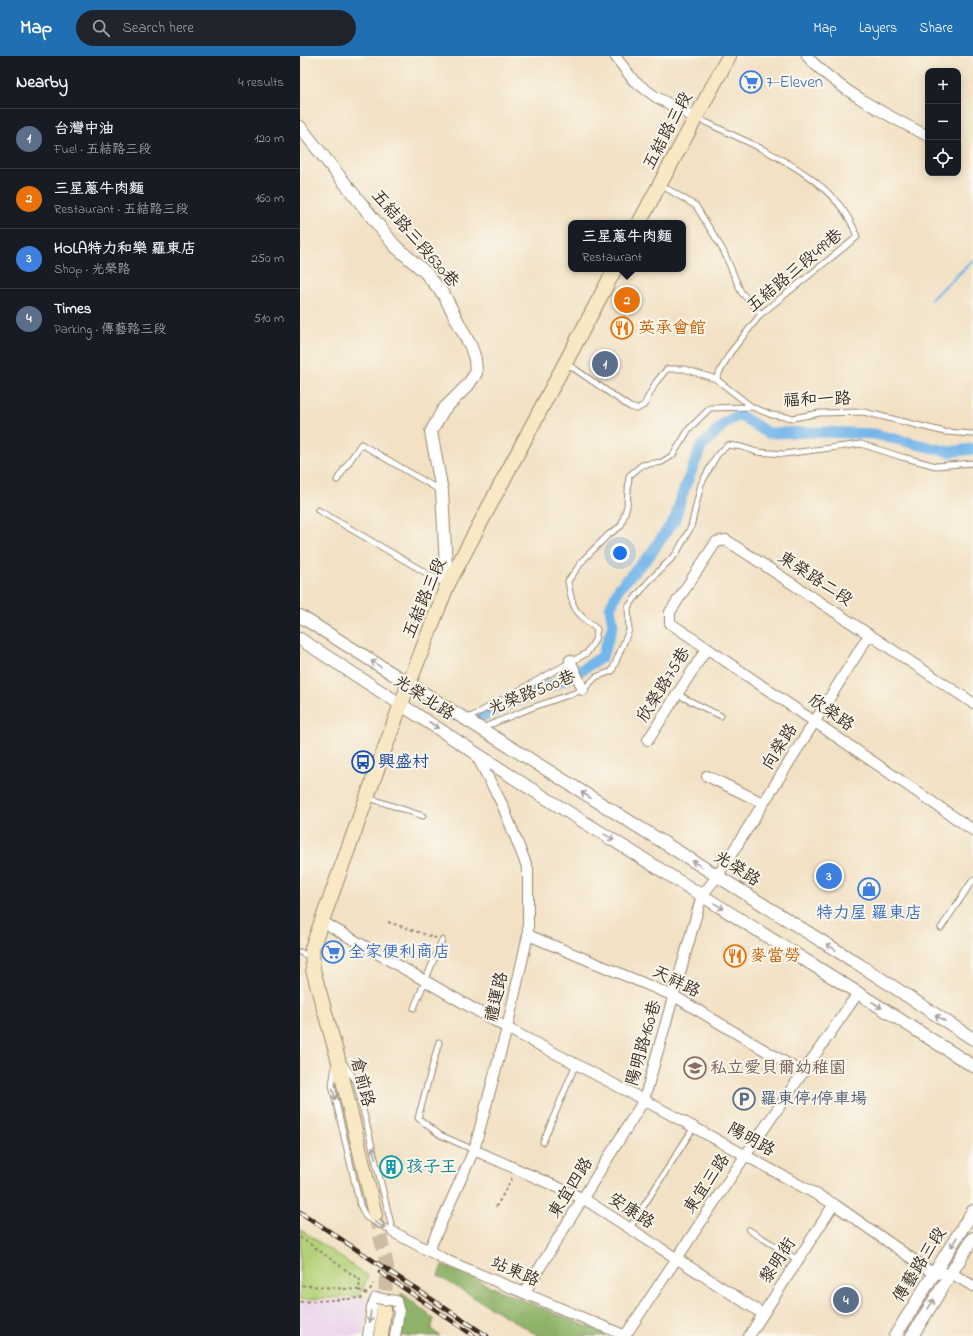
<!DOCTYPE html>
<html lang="en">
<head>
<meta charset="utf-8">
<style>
	body { margin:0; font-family:"Indie Flower","LXGW WenKai TC",sans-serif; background:#20242c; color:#f1f3f6 }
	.controls { position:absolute; right:12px; top:12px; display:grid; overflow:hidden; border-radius:8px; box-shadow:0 2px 10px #0003 }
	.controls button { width:36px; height:36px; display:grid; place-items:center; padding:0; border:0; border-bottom:1px solid #363941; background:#171b24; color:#f1f3f6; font:20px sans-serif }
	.you { position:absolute; left:320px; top:497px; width:14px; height:14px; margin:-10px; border:3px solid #fff; border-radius:50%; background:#1a73e8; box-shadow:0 0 0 6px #1a73e833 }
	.badge { display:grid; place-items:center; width:26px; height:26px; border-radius:50%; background:#1f6fb2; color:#fff; font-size:13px; font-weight:700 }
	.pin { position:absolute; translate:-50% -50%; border:2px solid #fff; box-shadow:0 1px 4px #0006 }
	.popup { position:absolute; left:268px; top:164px; width:118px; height:52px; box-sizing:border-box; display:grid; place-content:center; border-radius:8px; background:#171b24; filter:drop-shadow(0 1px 3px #0005); font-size:13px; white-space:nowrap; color:#9ea1a6 }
	.popup b { font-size:15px; color:#f1f3f6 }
	.popup::after { content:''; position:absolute; left:50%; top:100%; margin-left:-8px; border:8px solid transparent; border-top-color:#171b24 }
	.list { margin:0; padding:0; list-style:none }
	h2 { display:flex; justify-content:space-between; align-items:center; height:52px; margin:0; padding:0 16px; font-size:17px }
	h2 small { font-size:13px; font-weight:400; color:#9ea1a6 }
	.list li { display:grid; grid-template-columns:26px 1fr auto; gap:12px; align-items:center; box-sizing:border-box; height:60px; padding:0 16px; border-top:1px solid #363941 }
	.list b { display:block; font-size:15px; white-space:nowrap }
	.list p { margin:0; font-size:13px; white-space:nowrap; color:#9ea1a6 }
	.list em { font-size:13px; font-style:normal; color:#9ea1a6 }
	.icon { flex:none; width:22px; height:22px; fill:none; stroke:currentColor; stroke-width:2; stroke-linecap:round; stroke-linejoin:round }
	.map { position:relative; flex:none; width:673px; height:1280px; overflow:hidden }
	header { display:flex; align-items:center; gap:24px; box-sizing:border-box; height:56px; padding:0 20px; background:#1f6fb2; color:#fff }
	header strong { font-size:19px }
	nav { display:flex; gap:22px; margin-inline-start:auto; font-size:14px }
	.search { width:280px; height:36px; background:#20242c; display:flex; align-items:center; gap:10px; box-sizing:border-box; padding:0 14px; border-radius:22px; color:#9ea1a6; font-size:15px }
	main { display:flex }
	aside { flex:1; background:#171b24 }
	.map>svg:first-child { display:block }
	.built { fill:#e9d2ed }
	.green { fill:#b3d178; stroke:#777e4b }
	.forest { fill:#8eb368; stroke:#646e43 }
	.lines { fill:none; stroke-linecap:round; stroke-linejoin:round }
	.stream { stroke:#73b6e9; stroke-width:3 }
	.canal { stroke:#73b6e9; stroke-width:11 }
	.secondary-tunnel { stroke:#cdbca3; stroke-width:14; stroke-dasharray:14 7; stroke-linecap:butt }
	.service-casing { stroke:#968671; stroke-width:7 }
	.minor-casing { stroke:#968671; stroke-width:12 }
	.tertiary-casing { stroke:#968671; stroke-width:14 }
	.secondary-casing { stroke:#968671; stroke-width:16 }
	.path { stroke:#968671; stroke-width:2; stroke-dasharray:3 3; stroke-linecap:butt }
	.service { stroke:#fff; stroke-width:5 }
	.minor { stroke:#fff; stroke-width:10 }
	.tertiary { stroke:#fff; stroke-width:12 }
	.secondary { stroke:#f8e8c3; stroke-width:14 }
	.rail-casing { stroke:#3b2a1e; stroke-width:4.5 }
	.rail { stroke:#fbf7ec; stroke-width:3; stroke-dasharray:9; stroke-linecap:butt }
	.minor-bridge-casing { stroke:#968671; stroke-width:12; stroke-linecap:butt }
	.minor-bridge { stroke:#fff; stroke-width:10 }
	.oneway { stroke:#a79f9a }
	.labels { text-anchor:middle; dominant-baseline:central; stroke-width:4; stroke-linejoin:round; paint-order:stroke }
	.shop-label { font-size:17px; fill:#366cbe; stroke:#fbf7ec; text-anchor:start }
	.street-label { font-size:17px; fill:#3b2a1e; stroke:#fbf7ec }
	.food-label { font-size:17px; fill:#c56008; stroke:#fbf7ec; text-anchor:start }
	.transit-label { font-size:17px; fill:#164399; stroke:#fbf7ec; text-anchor:start }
	.education-label { font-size:17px; fill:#785e54; stroke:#fbf7ec; text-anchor:start }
	.service-label { font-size:17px; fill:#4e5e75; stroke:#fbf7ec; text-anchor:start }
	.culture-label { font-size:17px; fill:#0d838f; stroke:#fbf7ec; text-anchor:start }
</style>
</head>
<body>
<header>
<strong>Map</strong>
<div class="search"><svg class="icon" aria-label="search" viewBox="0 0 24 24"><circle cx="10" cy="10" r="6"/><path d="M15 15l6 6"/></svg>Search here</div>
<nav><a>Map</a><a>Layers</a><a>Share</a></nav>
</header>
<main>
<aside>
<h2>Nearby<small>4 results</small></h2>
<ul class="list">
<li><span class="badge" style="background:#5c6f8a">1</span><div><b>台灣中油</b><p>Fuel · 五結路三段</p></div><em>120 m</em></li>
<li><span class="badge" style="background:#e8710a">2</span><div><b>三星蔥牛肉麵</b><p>Restaurant · 五結路三段</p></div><em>160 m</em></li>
<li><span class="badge" style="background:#3f7fe0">3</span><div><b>HOLA特力和樂 羅東店</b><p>Shop · 光榮路</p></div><em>250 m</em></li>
<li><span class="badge" style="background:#5c6f8a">4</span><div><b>Times</b><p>Parking · 傳藝路三段</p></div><em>510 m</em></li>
</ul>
</aside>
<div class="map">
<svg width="673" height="1280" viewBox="0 0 673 1280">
	<rect width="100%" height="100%" fill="#fbf7ec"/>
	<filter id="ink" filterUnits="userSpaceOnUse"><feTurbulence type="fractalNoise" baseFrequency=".025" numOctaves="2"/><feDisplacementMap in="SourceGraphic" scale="8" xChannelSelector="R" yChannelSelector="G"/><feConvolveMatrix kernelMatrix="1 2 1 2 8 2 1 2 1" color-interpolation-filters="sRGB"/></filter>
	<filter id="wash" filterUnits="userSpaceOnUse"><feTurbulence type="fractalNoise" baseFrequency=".012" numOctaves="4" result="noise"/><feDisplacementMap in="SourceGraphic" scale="16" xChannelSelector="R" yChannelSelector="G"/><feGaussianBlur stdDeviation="0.9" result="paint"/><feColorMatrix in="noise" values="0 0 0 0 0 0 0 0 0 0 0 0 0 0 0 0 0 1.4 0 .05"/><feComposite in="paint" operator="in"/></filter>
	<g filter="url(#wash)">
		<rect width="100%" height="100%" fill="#f2e1c4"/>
		<path class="built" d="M68,1242l-5,38h-63v-34z"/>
		<path class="green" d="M0,1173l68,47 -8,20 -60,4z"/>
		<path class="forest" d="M142,1209l68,30 96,39 -1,2h-66l-101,-60z
			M102,1237l32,26 -3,10 9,7h-40l3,-34 -3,-7z"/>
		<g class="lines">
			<path class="stream" d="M631,243l42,-38"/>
			<path class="canal" d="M181,661l89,-40 32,-20 11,-32 -3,-17 9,-20 30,-32 26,-37 8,-27 18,-45 24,-24 14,-8 29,18 53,-1 53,2 76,18 23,-3"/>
		</g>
	</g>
	<g filter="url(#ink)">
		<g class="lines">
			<path class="secondary-tunnel" d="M75,1159l12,51 -3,43"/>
			<g class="service-casing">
				<path id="service" d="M397,62c54,27 141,57 160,119l-96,77 -31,39 -14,26
					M361,129l35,21 28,46 17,40 20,22
					M266,307l64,44 7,2 7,-4 12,-23 11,-13h17l32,10 36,28 20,8 21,3 27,-5 44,-1 81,20 28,2
					M37,424l24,-36 80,47
					M18,454l129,75
					M378,639l43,21
					M167,663l120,-66 8,-13 2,-11c-22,-16 -25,-20 -29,-48l16,-22 24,-24 13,-9 6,-20 2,-30 13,-11 20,-3 11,-7 16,-26 21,-21 42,-1
					M182,672l49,-20 52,-18 13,-13 16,-6 17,-41 -1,-23 20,-25 28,-28 15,-27 10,-43 16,-29 11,-10 14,2 15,5 27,2 77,-10 41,13 34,9 37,-3
					M69,742l54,18
					M641,872l32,-48
					M0,896l10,5
					M114,952l28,-68
					M139,986l-21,76 22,17 34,15
					M44,1008l12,17 37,151
					M35,1010l-3,19 28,120 6,12 27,15
					M243,1086l33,-78
					M329,1173l65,-102
					M449,1174l49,30"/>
			</g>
			<g class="minor-casing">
				<path id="minor" d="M315,0l19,25 22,16 40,21
					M507,0c28,32 83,61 121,80
					M270,604l13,30
					M673,647l-247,-163 -10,2 -46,70v11l303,207
					M348,684l59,-92
					M407,720l56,27
					M21,865l186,107 137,72 190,104 100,70 17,-1 22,13
					M228,879l146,61 129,77
					M174,1094l110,49 179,115
					M93,1176l55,29 178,75
					M129,1194l45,-100 33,-122 21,-93v-66l-26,-65 -27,-51
					M224,1237l120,-193 58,-205 15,-18 152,-242
					M68,1280l4,-29 4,-9
					M95,1280l4,-24 -3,-11
					M325,1280l120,-180 113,-163
					M449,1280l85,-132"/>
			</g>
			<g class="tertiary-casing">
				<path id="tertiary" d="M0,71l95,119 30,26 19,23 27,52 4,12 1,14 -8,12 -25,25 -12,22 11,59 5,95
					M0,560l560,349 113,74
					M0,583l228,148 330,206 115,73
					M595,1280l78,-125
					M612,1280l61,-98"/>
			</g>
			<g class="secondary-casing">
				<path id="secondary" d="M339,167l90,-167
					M75,1159l-38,-160 -24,-85 -1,-22 89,-244 46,-118 168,-317
					M81,1280l3,-27"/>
			</g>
			<path class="path" d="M88,866l48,16
				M196,1151l16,-29
				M0,1181l60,43 -1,10 -59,-5
				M59,1234l8,4
				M70,1234l3,-6
				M0,1246l62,-4 3,-1"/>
			<use href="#service" class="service"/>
			<use href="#minor" class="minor"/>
			<use href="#tertiary" class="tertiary"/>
			<use href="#secondary" class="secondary"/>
			<g class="rail-casing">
				<path id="rail" d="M0,1156l187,124
					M80,1216l94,64"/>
			</g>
			<use href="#rail" class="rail"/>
			<g class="minor-bridge-casing">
				<path id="minor-bridge" d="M76,1242l20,3"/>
			</g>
			<use href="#minor-bridge" class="minor-bridge"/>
		</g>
		<defs><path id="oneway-shaft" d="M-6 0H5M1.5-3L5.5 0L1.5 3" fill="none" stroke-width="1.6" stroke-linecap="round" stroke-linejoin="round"/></defs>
		<g class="oneway">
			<use href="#oneway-shaft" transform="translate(76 608) rotate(-148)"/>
			<use href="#oneway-shaft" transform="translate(134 669) rotate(33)"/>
			<use href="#oneway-shaft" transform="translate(286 739) rotate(-147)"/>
			<use href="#oneway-shaft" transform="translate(309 781) rotate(32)"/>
			<use href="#oneway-shaft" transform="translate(397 808) rotate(-148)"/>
			<use href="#oneway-shaft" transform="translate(419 850) rotate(32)"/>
			<use href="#oneway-shaft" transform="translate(531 891) rotate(-148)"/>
			<use href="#oneway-shaft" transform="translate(577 949) rotate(33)"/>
			<use href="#oneway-shaft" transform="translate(640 962) rotate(-147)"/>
			<use href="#oneway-shaft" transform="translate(34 1038) rotate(77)"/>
			<use href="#oneway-shaft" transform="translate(74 1097) rotate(-104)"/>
			<use href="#oneway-shaft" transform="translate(80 1169) rotate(28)"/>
			<use href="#oneway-shaft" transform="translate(654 1186) rotate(121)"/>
			<use href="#oneway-shaft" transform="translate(631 1248) rotate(-58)"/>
			<use href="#oneway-shaft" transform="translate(70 1261) rotate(97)"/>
		</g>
	</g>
	<defs>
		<g id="supermarket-ring" transform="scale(1.15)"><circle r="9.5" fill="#fbf7ec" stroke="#3f7fe0" stroke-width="1.5"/><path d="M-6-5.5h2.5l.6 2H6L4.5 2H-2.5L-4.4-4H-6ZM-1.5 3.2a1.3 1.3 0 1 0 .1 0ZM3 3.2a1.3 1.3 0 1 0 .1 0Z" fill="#3f7fe0"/></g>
		<g id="restaurant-ring" transform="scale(1.15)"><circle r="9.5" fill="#fbf7ec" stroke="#e8710a" stroke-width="1.5"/><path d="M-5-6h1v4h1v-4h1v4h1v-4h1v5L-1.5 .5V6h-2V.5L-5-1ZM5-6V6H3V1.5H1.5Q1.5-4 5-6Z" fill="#e8710a"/></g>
		<g id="bus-ring" transform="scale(1.15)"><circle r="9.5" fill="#fbf7ec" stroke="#1a4fb4" stroke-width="1.5"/><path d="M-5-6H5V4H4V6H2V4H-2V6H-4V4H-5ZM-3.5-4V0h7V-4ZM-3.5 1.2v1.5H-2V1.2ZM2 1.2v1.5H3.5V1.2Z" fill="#1a4fb4"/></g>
		<g id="shop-ring" transform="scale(1.15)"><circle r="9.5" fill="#fbf7ec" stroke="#3f7fe0" stroke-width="1.5"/><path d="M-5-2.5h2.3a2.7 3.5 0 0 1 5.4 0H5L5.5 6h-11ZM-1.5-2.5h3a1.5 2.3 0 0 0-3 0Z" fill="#3f7fe0"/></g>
		<g id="school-ring" transform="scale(1.15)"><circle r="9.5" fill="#fbf7ec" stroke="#8d6e63" stroke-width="1.5"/><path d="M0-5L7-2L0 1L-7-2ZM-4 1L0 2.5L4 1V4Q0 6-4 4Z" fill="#8d6e63"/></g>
		<g id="parking-ring" transform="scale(1.15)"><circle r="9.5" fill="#fbf7ec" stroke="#5c6f8a" stroke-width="1.5"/><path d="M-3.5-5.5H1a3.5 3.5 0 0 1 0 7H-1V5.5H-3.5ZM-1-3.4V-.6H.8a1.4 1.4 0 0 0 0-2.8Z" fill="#5c6f8a"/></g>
		<g id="building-ring" transform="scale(1.15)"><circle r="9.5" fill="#fbf7ec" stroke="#0f9aa8" stroke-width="1.5"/><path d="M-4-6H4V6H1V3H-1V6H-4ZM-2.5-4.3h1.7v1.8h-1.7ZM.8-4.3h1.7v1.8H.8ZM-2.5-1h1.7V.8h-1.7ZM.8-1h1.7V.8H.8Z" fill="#0f9aa8"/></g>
	</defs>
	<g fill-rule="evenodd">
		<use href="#supermarket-ring" x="451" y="26"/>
		<use href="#restaurant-ring" x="322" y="272"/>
		<use href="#bus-ring" x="63" y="706"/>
		<use href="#shop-ring" x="569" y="833"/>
		<use href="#supermarket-ring" x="33" y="896"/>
		<use href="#restaurant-ring" x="435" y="900"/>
		<use href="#school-ring" x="395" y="1012"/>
		<use href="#parking-ring" x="444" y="1043"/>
		<use href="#building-ring" x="91" y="1111"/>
	</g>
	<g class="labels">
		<g class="shop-label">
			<text x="466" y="26">7-Eleven</text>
			<text x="569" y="857" text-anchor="middle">特力屋 羅東店</text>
			<text x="48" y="896">全家便利商店</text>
		</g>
		<g class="street-label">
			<text transform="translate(368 75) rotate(-62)">五結路三段</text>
			<text transform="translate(115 183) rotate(49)">五結路三段630巷</text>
			<text transform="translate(495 215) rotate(-40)">五結路三段499巷</text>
			<text transform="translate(517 344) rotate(-2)">福和一路</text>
			<text transform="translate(515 523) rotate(33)">東榮路二段</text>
			<text transform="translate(125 542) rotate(-67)">五結路三段</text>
			<text transform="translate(364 629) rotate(-58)">欣榮路75巷</text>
			<text transform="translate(232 637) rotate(-22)">光榮路500巷</text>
			<text transform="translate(124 642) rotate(33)">光榮北路</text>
			<text transform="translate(531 657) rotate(35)">欣榮路</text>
			<text transform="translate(480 691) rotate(-58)">向榮路</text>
			<text transform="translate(437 813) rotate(32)">光榮路</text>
			<text transform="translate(376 926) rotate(26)">天祥路</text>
			<text transform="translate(197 941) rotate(-77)">禮運路</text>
			<text transform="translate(344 987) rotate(-74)">陽明路160巷</text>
			<text transform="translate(62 1026) rotate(76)">倉前路</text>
			<text transform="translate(451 1084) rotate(29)">陽明路</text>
			<text transform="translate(407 1128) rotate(-56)">東宜三路</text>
			<text transform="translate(271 1132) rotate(-58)">東宜四路</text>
			<text transform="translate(331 1155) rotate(33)">安康路</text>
			<text transform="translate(478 1205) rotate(-57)">黎明街</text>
			<text transform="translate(620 1209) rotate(-58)">傳藝路三段</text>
			<text transform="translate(215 1216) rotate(23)">站東路</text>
		</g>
		<g class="food-label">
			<text x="338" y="272">英承會館</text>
			<text x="450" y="900">麥當勞</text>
		</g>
		<g class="transit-label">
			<text x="78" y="706">興盛村</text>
		</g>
		<g class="education-label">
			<text x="410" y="1012">私立愛貝爾幼稚園</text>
		</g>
		<g class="service-label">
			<text x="460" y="1043">羅東停1停車場</text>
		</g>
		<g class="culture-label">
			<text x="106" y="1111">孩子王</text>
		</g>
	</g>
</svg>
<div class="controls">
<button>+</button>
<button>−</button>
<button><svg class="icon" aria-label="locate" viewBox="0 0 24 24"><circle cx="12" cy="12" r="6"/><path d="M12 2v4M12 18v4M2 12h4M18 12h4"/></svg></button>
</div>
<div class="you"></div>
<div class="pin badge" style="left:305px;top:308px;background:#5c6f8a">1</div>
<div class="pin badge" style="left:327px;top:244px;background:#e8710a">2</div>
<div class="popup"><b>三星蔥牛肉麵</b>Restaurant</div>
<div class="pin badge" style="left:529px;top:820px;background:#3f7fe0">3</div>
<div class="pin badge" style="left:546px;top:1244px;background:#5c6f8a">4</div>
</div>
</main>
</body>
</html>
